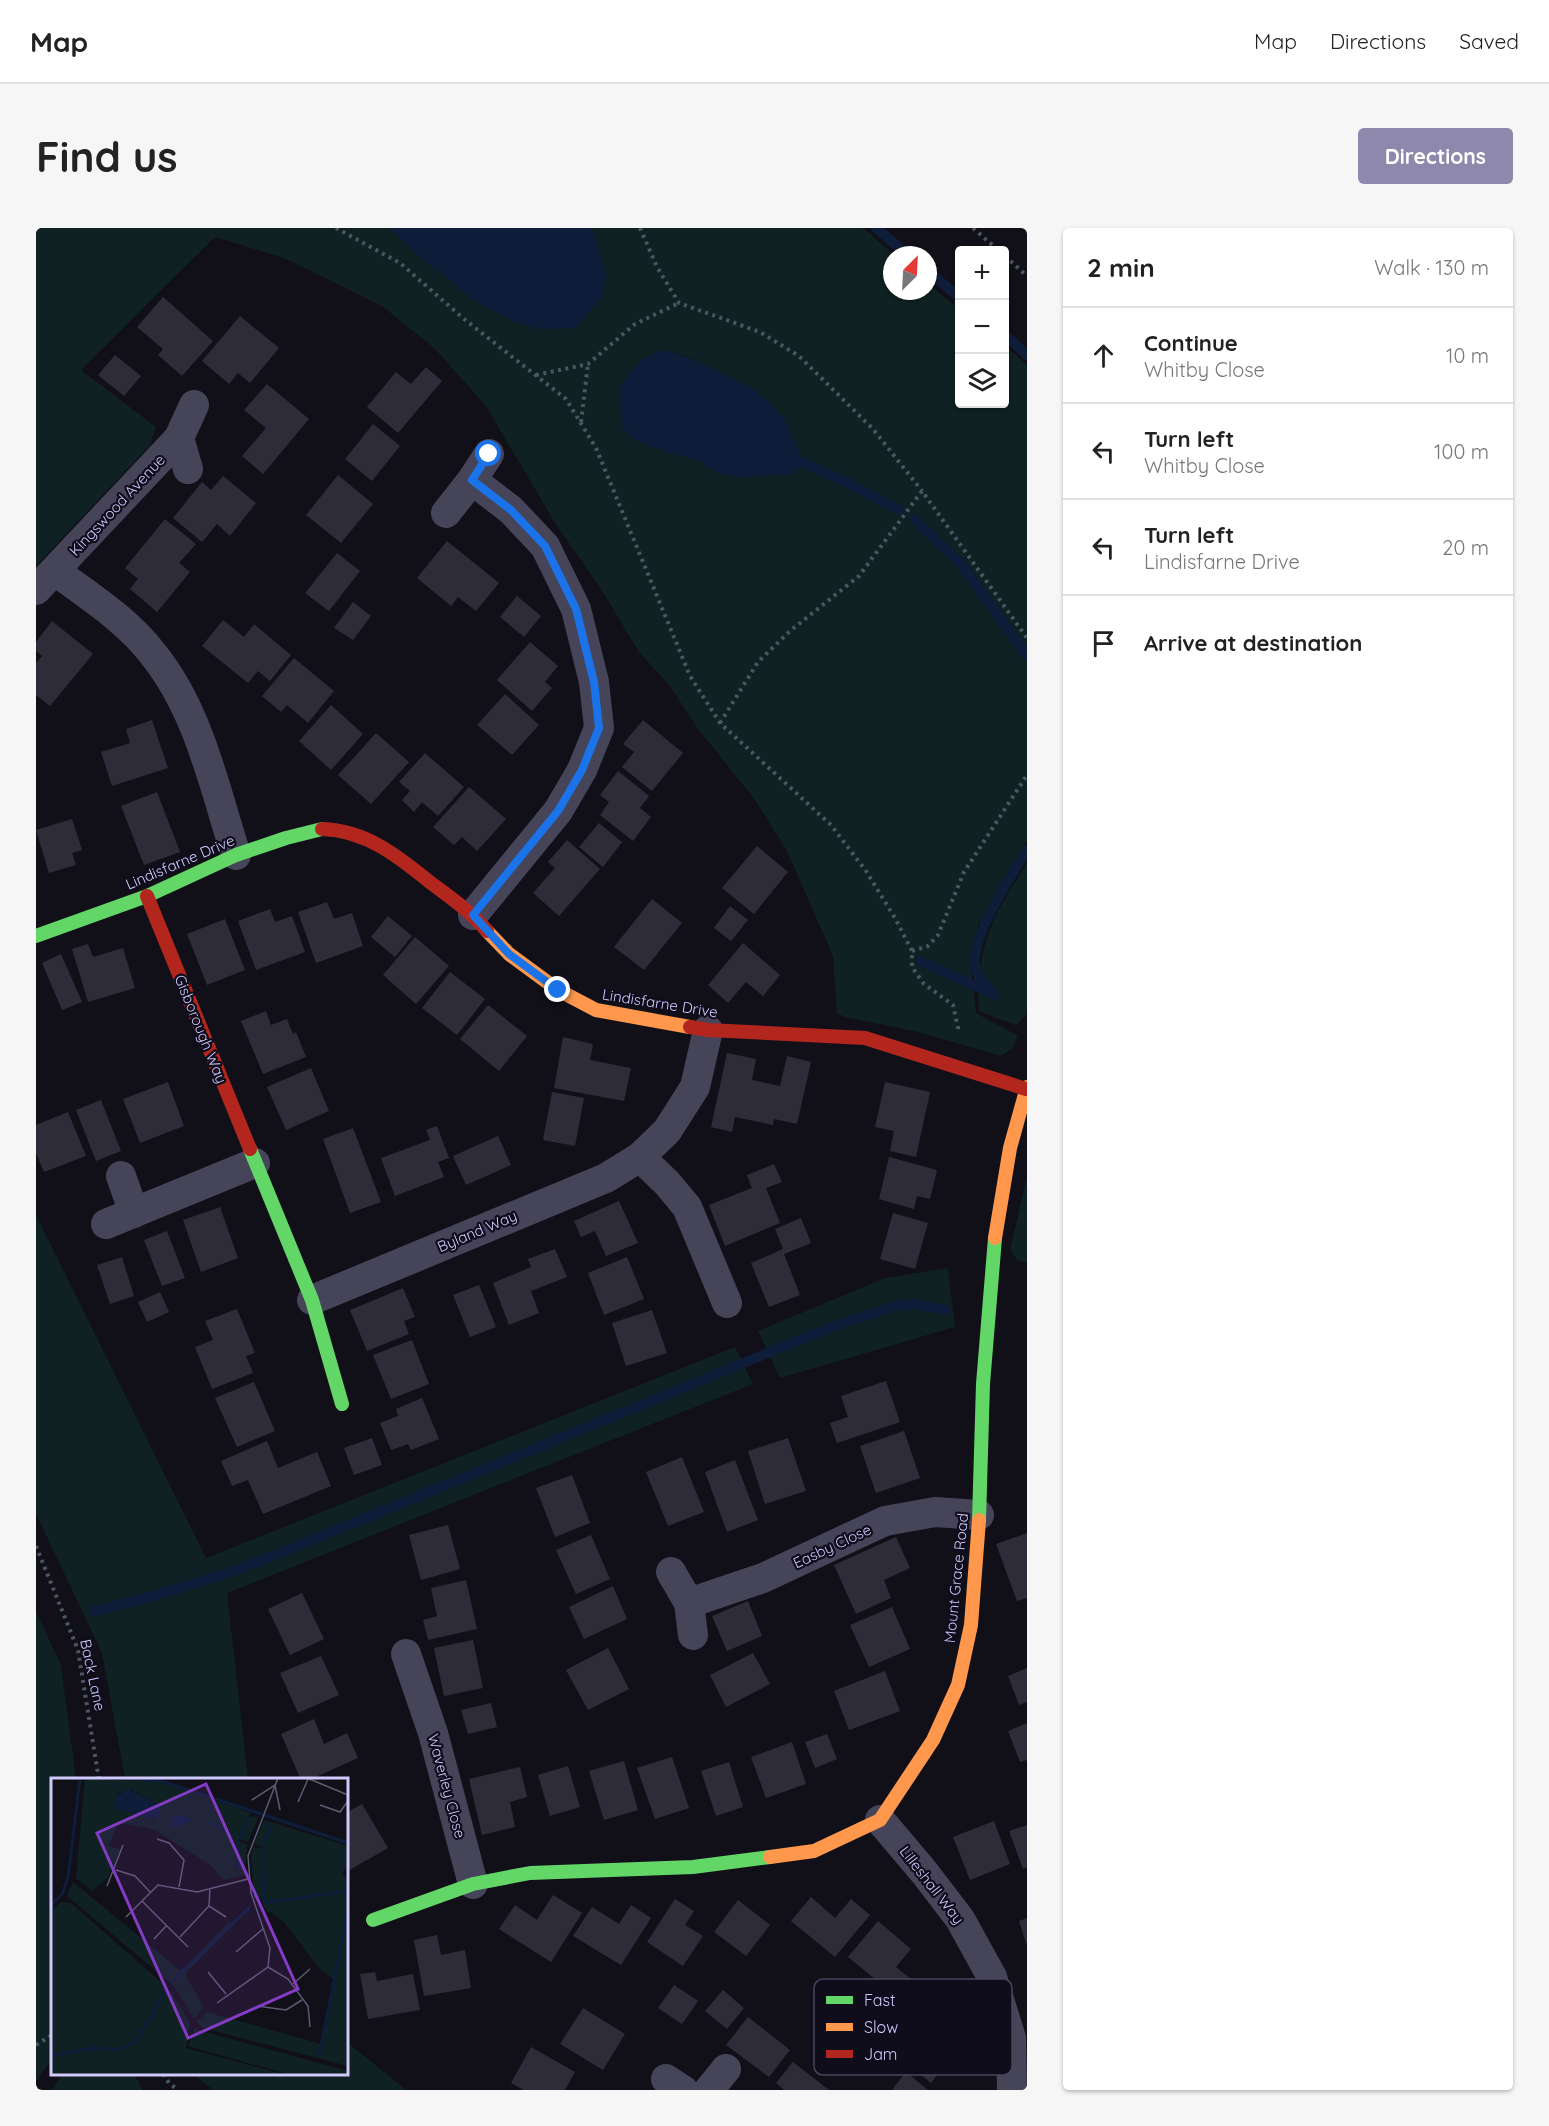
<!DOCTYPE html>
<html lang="en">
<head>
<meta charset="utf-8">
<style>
	body { margin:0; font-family:Quicksand,sans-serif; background:#f6f6f6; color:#222 }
	.controls { position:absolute; right:18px; top:18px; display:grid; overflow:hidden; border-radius:6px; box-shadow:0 2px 4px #0004 }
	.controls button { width:54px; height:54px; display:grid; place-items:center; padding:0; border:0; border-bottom:2px solid #e0e0e0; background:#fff; color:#222; font:30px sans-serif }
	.compass { position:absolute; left:847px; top:18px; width:54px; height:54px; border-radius:50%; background:#fff; box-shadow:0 2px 4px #0004; rotate:24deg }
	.stop { position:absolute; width:18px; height:18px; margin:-14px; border:4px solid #1a73e8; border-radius:50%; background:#fff }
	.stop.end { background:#1a73e8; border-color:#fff; box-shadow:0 2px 6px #0008 }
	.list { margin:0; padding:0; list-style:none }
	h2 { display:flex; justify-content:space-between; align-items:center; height:78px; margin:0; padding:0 24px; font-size:26px }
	h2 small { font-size:20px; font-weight:400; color:#767676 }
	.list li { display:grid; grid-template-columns:39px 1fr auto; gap:18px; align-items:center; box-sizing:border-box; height:96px; padding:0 24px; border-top:2px solid #e0e0e0 }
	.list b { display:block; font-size:22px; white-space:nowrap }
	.list p { margin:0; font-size:20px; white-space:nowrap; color:#767676 }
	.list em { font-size:20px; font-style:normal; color:#767676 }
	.icon { flex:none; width:33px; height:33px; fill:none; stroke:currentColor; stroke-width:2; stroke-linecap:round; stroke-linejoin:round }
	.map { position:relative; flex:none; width:991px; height:1862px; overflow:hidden; border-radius:6px }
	header { display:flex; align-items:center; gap:36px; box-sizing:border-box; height:84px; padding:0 30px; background:#fff; border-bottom:2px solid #e0e0e0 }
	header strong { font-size:28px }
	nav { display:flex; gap:33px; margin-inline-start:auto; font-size:21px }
	.intro { display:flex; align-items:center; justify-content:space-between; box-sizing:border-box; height:144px; padding:0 36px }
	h1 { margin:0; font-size:42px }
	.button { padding:15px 27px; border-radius:6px; background:#8d88ac; color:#fff; font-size:21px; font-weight:700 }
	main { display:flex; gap:36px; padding:0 36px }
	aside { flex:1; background:#fff; border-radius:6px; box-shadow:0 2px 4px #0004 }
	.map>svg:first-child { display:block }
	.green { fill:#0f2122; fill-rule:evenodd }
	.water { fill:#0e1e3a }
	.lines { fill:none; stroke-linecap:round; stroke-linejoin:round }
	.stream { stroke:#0e1e3a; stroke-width:10 }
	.building { fill:#2f2c3a }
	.path { stroke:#4a5762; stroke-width:4; stroke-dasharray:3 4.5; stroke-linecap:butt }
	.street { stroke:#464458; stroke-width:30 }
	.fast { stroke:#63d668; stroke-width:14 }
	.slow { stroke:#ff974d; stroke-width:14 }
	.jam { stroke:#b3261e; stroke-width:14 }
	.route { stroke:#1a73e8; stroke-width:8 }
	.labels { text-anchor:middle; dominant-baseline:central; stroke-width:4.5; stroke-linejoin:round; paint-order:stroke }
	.street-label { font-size:15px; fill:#d0c9fc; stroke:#0f0c1b }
	.inset-river { fill:none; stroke:#0e1e3a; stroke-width:3 }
	.inset-road { fill:none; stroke:#5d5a73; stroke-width:1.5 }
	.view { fill:#843cc5; fill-opacity:0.15; stroke:#843cc5; stroke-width:3 }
	.inset-edge { fill:none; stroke:#d0c9fc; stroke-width:3 }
	.key { fill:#0f0c1b; stroke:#49455e; stroke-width:1.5 }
	.key-label { font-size:16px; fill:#d0c9fc }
</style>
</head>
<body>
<header>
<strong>Map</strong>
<nav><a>Map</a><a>Directions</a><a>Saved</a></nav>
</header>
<div class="intro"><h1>Find us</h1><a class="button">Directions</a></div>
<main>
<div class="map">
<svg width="991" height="1862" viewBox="0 0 991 1862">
	<rect width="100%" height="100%" fill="#111018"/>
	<path class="green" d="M0,0h353l38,36 16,10 29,26 65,29h25l15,-2 25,-31 4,-19 -14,-49h271l31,27h-2v36h36v-7l31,25 1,95h45v-59l22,20v476l-49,84 -8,35 6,53 42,23 -5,12 -12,8 -83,-24 -73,-15 -8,-4 -4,-57 -46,-105 -32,-51 -57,-71 -29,-44 -30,-33 -38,-63 -46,-66 -69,-117 -52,-58 -52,-42 -98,-48 -69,-21 -134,133 75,57 -6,18 -114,121zM629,122l28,9 69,37 12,79 -37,2 -20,-4 -19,-13 -26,-6 -38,-14z
		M991,635v148l-1,4 -10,10 -36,-13c-5,-26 1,-58 10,-83 8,-23 25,-45 37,-66z
		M991,948v87l-10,-3 -7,-10z
		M0,987l170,343 529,-211 18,37 -526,209 21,186h-123l-23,-126 -66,-139z
		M912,1040l7,59 -175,51 -22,-47 127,-53z
		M0,1383l25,54 15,114 -24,1v278l-16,24z
		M311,1814l59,48h-193l-20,-16h153z
		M27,1846h71l9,16h-92z"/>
	<path class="water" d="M353,0h203l14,49 -4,19 -25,31 -15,2h-25l-22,-7 -43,-22 -29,-26 -16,-10z
		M629,122c35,11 96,36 117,66 9,15 15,32 22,47l-11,11 -56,3 -20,-4 -19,-13 -26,-6 -38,-14 -12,-13 -3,-37 11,-18 13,-14z"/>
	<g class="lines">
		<path class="stream" d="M840,0l32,27
			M892,43l32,27
			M969,107l22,20
			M768,235l44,20 51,27
			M878,291l47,45 66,92
			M884,733l71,32
			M958,767c-5,-7 -14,-15 -17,-22 -13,-28 35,-98 50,-123
			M58,1383c58,-14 113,-30 169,-51l566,-232 66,-22 21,-2 29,6"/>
	</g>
	<path class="building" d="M127,69l50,44 -31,35 -24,-21 5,-6 -26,-22z
		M204,88l39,32 -29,35 -12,-10 -9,11 -27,-23z
		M79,127l26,21 -17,20 -26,-21z
		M390,139l16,14 -44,52 -31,-26 29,-35 15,12z
		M231,156l42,35 -46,55 -21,-18 24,-28 -22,-18z
		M337,196l27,22 -28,35 -27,-22z
		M302,247l35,29 -32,39 -35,-28z
		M187,248l33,27 -26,33 -13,-12 -15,18 -29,-24 29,-36 9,8z
		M129,291l31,25 -17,19 11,9 -33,40 -27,-23 8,-10 -13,-11z
		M411,313l52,42 -23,28 -18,-14 -7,9 -34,-28z
		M301,325l23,18 -31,40 -24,-18z
		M481,368l24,20 -17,21 -24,-20z
		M317,374l18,14 -18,24 -19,-12z
		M187,392l21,17 10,-13 37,31 -21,26 -12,-10 -10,12 -46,-37z
		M16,393l41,33 -43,52 -14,-11v-32l6,-7 -6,-5v-9z
		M494,414l28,24 -13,16 7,6 -20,23 -35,-31z
		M258,430l40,33 -26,32 -21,-18 -6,7 -19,-16z
		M469,466l34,31 -27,30 -35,-30z
		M295,477l32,29 -32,36 -32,-29z
		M116,492l16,48 -56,18 -11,-34 29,-9 -4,-14z
		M607,492l40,33 -31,38 -30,-24 12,-15 -11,-8z
		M340,505l33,29 -38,42 -33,-29z
		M389,525l39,34 -26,29 -16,-14 -8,10 -12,-12 8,-9 -11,-9z
		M582,543l31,25 -9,12 11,9 -18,24 -33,-26 9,-13 -9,-7z
		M433,559l37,32 -29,32 -15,-14 -8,8 -21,-18z
		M121,564l23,60 -36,13 -23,-59z
		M36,591l10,31 -10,3 4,12 -27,8 -13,-43z
		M563,595l23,19 -19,25 -24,-20z
		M531,612l33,29 -41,47 -26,-23 22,-25 -7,-6z
		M721,618l31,26 -34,42 -32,-26z
		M616,671l30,24 -38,47 -30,-23z
		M291,674l7,17 18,-6 11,33 -47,17 -18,-51z
		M694,678l18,14 -17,21 -17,-13z
		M234,681l5,13 17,-6 13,36 -49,18 -18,-49z
		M352,688l24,20 -17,21 -24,-20z
		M189,691l20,51 -38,15 -20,-51z
		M379,709l34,29 -33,38 -33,-29z
		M707,715l37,32 -17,21 -17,-14 -18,21 -20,-18z
		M52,716l5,13 30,-9 12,40 -47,14 -16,-53z
		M25,726l21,48 -20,8 -20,-47z
		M414,744l35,27 -28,36 -35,-27z
		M452,777l39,31 -28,35 -39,-32z
		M230,783l5,14 16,-6 6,15 3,-2 10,25 -43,17 -22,-53z
		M527,809l30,7 -3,16 41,8 -7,33 -70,-13z
		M691,825l29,6 -4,21 28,6 7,-30 24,6 -14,62 -23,-5 -1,6 -38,-8 -3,15 -21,-5z
		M275,840l18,43 -43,19 -19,-43z
		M132,854l16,44 -44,17 -17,-44z
		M849,854l45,10 -14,65 -26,-6 4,-20 -19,-4z
		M516,864l32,6 -9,48 -32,-6z
		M65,872l20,51 -25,10 -20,-51z
		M32,884l18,44 -42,16 -8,-19v-28z
		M401,898l12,32 -11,4 6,15 -49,19 -14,-38 49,-18 -4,-10z
		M317,900l28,74 -31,11 -27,-74z
		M462,908l13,29 -45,20 -13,-29z
		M853,929l48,13 -7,29 -13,-3 -3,13 -35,-10z
		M738,936l8,18 -16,6 14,35 -55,23 -16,-41 43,-17 -5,-13z
		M583,973l19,42 -32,13 -11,-25 -14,6 -7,-16z
		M184,979l18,51 -37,14 -18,-52z
		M857,985l35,10 -13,46 -35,-10z
		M765,990l10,25 -27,11 16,41 -31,12 -18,-44 32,-14 -8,-20z
		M131,1003l18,47 -23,8 -18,-46z
		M519,1021l12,28 -36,14 8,22 -30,12 -16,-42 38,-16 -3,-8z
		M86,1029l12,39 -24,8 -13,-39z
		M591,1029l17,42 -40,16 -16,-42z
		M443,1057l17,42 -26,10 -17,-42z
		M367,1060l12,29 -11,4 5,13 -42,17 -17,-41z
		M124,1064l9,20 -22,10 -9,-20z
		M201,1081l18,44 -9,3 7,17 -41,16 -17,-42 18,-7 -8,-19z
		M616,1082l15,43 -41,13 -14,-43z
		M376,1112l17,44 -38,15 -18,-44z
		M850,1153l14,41 -63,21 -7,-20 18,-6 -7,-21z
		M218,1154l21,49 -38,16 -22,-49z
		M386,1170l17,41 -28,11 -3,-6 -17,6 -11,-27 18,-7 -2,-7z
		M868,1203l16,47 -44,15 -16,-47z
		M336,1210l10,27 -28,10 -10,-27z
		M752,1210l18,53 -41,13 -17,-53z
		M231,1213l11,27 39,-16 14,34 -68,28 -15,-34 -16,6 -11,-25z
		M646,1229l22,55 -36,14 -22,-54z
		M699,1232l23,60 -31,12 -22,-60z
		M536,1247l18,48 -35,14 -19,-49z
		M412,1297l12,44 -39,11 -12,-45z
		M991,1305v65l-10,3 -21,-57z
		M555,1307l19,44 -34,15 -20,-44z
		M860,1309l14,31 -26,12 7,18 -35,16 -22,-49z
		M430,1352l11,49 -49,11 -5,-20 14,-4 -6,-28z
		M577,1358l14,33 -43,20 -15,-32z
		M266,1365l22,46 -34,16 -22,-46z
		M712,1373l14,35 -35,15 -15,-35z
		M856,1379l18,42 -41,18 -19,-42z
		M437,1412l10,48 -39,8 -10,-48z
		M572,1420l21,41 -41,21 -22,-40z
		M717,1425l17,31 -44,23 -16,-32z
		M285,1428l18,39 -41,18 -18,-40z
		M991,1440v34l-8,3 -11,-29z
		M849,1443l15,40 -51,19 -15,-39z
		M455,1475l6,24 -29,7 -7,-24z
		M278,1491l10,25 23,-11 11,25 -49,22h-8l-20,-46z
		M991,1495v37l-7,2 -12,-31z
		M791,1506l10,25 -22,9 -10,-26z
		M756,1514l14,42 -40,14 -15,-41z
		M636,1529l17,51 -34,11 -18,-51z
		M588,1533l14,49 -34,10 -15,-49z
		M693,1534l14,45 -27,9 -15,-45z
		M532,1538l12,41 -30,9 -12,-41z
		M484,1539l7,30 -17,5 5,25 -33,8 -13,-56z
		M326,1576l26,44 -42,24v-59z
		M958,1593l16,43 -40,16 -17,-43z
		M991,1597v42l-4,2 -14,-38z
		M517,1667l29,18 -31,49 -52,-33 16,-24 22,15z
		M775,1669l24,21 16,-19 19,16 -35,42 -44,-36z
		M639,1671l19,12 -9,14 18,11 -20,30 -36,-24z
		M702,1672l32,25 -24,31 -32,-24z
		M595,1677l20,13 -30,47 -48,-29 19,-29 27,17z
		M991,1690v25h-1l-7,-22z
		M842,1693l33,28 -15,18 21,17 -14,18 -55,-45z
		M401,1707l4,20 24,-5 6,38 -47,8 -10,-56z
		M339,1744l2,9 36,-7 7,36 -52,9 -8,-45z
		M638,1757l24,16 -16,23 -24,-16z
		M687,1762l21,18 -17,21 -22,-18z
		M547,1780l42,26 -22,36 -43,-26z
		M712,1789l42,33 -21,27 -43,-32z
		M887,1792l35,28 -27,35 -35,-28z
		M495,1819l44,25 -10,18h-41l-13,-7z
		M757,1834l36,28h-45l-8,-7z
		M870,1844l22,18h-36z"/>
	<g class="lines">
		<path class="path" d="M300,0l64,35 64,56 102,80 30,49 94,228 30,47 111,102 35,46 29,47 17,33v16l12,17 29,21 5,23 -1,4
			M604,0l17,39 22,36 81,29 39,24 74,73 49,62
			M937,0l25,22
			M969,28l22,20
			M500,147l52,-11 47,-40 44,-21
			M545,194l7,-58
			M684,495l38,-61 32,-31 69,-55 63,-85 105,147
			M876,723l16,-5 10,-11 26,-63 63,-97
			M0,1318l42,104 21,130
			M0,1817l16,-10
			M127,1846l6,9 9,7"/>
		<path class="street" d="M143,210l9,31
			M436,252l39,30 34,36 31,63 18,73 5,46 -17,42 -24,41 -85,104
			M410,285l26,-33 17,-26
			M19,343c34,25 72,49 98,83 46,57 61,132 83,201
			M0,362l143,-152 15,-33
			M604,929l27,26 20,24 40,96
			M85,948l13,37
			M70,996l149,-61
			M276,1072l294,-122 34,-21 27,-26 28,-44 13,-57
			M635,1344l18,31 4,32
			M653,1375l74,-25 122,-57 50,-9 44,3
			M370,1426l27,79 40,151
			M844,1592l44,52 36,47 32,58 19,61 1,52
			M630,1851l17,11
			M673,1862l17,-21"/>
		<path class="fast" d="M0,708l111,-40 89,-41 50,-17 36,-9
			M214,921l62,151 30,104
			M943,1292l4,-136 12,-146
			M337,1692l100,-36 57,-11 163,-6 77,-10"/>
		<path class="slow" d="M451,703l22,23 49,36 38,20 94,17
			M959,1010l15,-90 17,-61
			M734,1629l44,-6 66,-31 53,-80 25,-55 13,-60 8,-105"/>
		<path class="jam" d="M286,601c44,1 77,28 109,54 20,15 40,29 56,48
			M111,668l103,253
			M654,799l18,3 157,8 161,51"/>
	</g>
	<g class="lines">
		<path class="route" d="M453,226l-17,26 39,30 34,36 31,63 18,73 5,46 -17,42 -24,41 -85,104 36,39 49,36"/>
	</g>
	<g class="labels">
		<g class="street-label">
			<text transform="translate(81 277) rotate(-47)">Kingswood Avenue</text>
			<text transform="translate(144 634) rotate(-23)">Lindisfarne Drive</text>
			<text transform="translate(624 775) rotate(9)">Lindisfarne Drive</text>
			<text transform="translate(165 801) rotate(68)">Gisborough Way</text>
			<text transform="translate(441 1003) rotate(-23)">Byland Way</text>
			<text transform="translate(796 1318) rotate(-25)">Easby Close</text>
			<text transform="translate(920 1350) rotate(-84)">Mount Grace Road</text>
			<text transform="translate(57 1447) rotate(78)">Back Lane</text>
			<text transform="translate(411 1558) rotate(75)">Waverley Close</text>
			<text transform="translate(896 1657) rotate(52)">Lilleshall Way</text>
		</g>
	</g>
	<g transform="translate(15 1550)">
		<rect width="297" height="297" fill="#111018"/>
		<path d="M34,0l77,4 89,31 -11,20 -4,21 -1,9 2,7 2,-29 8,3 -2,31 -21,5 -14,-15 -55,-35 -29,-6 -9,1 -8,21 11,3 -12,29 -16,13 -16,-13zM79,11l28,16 -4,15 -29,-10 -10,1 3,-18zM200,38l7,2 -10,24 -8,-3zM213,42l84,26v17l-6,11 6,6v186l-145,-38 -7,-6 11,-10 115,32 12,-64 -16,-13 -35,-46 -12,-9h-5l-5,-14h-7l-3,-41 2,-10 12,2 -11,-5zM22,104l108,89 48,-49 4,3 -48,49 19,33 -10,12 -20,-33 -107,-90zM10,124l10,1 99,87 20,33 -4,25 101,27h-236v-164zM144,251l153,42v4h-57l-103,-29z" fill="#0f2122" fill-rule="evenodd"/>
		<path d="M77,11l30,16 3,12 -12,2 -24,-9 -10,1 1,-15zM125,37l9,1 8,5 -20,6 -3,-7z" fill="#0e1e3a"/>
		<path class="inset-river" d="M71,0l40,3 186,62M157,44l25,13M188,61l10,-22M188,63l-3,21 4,8M212,68l7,-16 -3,-5M211,72l2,52M212,125l85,-12M0,127l11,-11 6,-16 12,-100M120,204l79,-75M0,277l43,-7 27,1 14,-7 18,-27 12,-28M268,278l29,-145"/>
		<path class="inset-road" d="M256,0l41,17M201,22l23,-15 5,25M247,24l10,-23M269,27l20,7 8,-11M106,61l12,4 15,17 -5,27M65,92l19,6 15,16M56,108l16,-41M91,123l46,46M158,128l17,11M75,139l32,-32 39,7 51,-13M129,159l29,-31 1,-18M103,161l13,-14M185,174l28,-24M217,189l20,12 20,27 2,21M157,194l18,22M242,206l17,-15M166,225l51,-36 2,-19 -19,-55 -3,-37 30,-78M206,228l29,4 16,-10"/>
		<path class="view" d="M155,6l92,205 -110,49 -91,-205z"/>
		<rect width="297" height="297" class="inset-edge"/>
	</g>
	<rect x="778" y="1751" width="198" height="96" rx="9" class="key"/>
	<rect x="790" y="1768" width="27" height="8" fill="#63d668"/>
	<rect x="790" y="1795" width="27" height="8" fill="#ff974d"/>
	<rect x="790" y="1822" width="27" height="8" fill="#b3261e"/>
	<g class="key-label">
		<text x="828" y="1778">Fast</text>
		<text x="828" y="1805">Slow</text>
		<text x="828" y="1832">Jam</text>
	</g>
</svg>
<div class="controls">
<button>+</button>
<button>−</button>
<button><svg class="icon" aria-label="layers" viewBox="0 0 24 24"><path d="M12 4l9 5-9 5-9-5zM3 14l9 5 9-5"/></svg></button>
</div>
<svg class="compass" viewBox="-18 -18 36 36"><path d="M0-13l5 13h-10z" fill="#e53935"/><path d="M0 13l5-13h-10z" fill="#767676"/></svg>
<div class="stop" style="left:453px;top:226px"></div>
<div class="stop end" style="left:522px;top:762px"></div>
</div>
<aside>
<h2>2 min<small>Walk · 130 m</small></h2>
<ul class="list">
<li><svg class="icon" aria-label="ahead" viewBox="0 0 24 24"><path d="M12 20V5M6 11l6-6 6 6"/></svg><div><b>Continue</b><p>Whitby Close</p></div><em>10 m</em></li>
<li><svg class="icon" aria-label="left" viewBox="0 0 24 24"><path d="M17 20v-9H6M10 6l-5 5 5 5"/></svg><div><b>Turn left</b><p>Whitby Close</p></div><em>100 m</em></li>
<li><svg class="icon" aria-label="left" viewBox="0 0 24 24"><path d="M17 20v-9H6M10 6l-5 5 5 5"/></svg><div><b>Turn left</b><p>Lindisfarne Drive</p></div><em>20 m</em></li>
<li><svg class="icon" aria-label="arrive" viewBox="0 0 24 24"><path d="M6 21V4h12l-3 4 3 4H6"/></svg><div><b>Arrive at destination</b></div></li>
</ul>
</aside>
</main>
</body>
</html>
